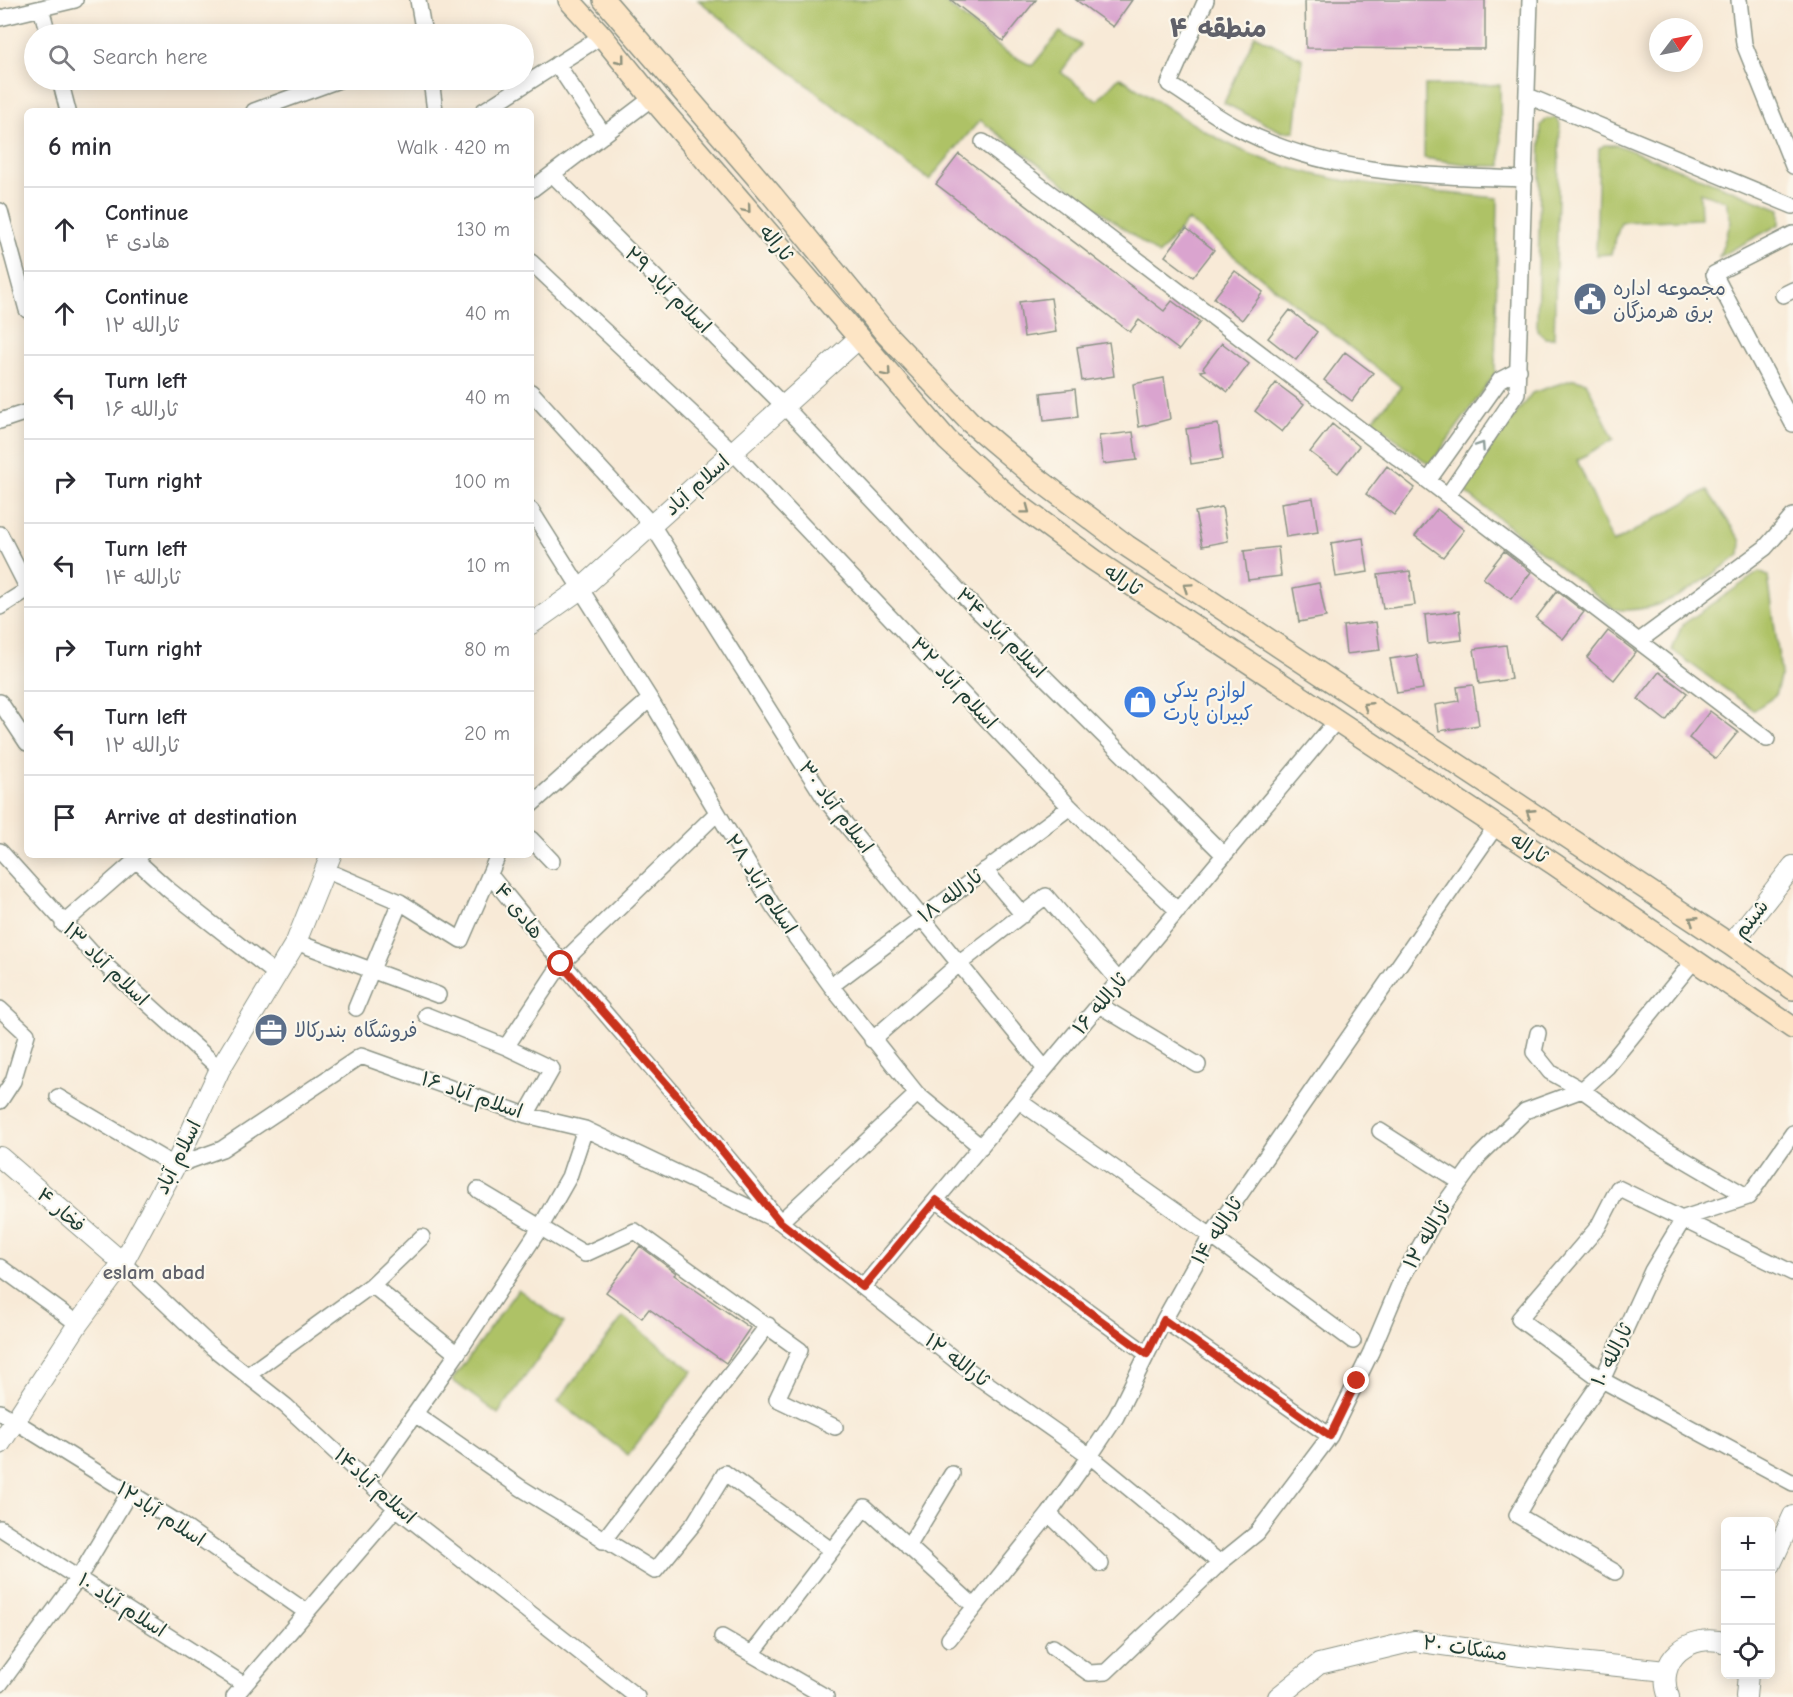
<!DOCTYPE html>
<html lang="en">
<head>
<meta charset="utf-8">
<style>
	body { margin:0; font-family:"Comic Neue","Playpen Sans Arabic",sans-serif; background:#f7f7f7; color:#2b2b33 }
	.controls { position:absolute; right:18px; bottom:18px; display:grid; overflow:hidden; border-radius:9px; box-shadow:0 3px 15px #0003 }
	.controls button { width:54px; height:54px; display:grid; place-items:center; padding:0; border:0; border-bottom:2px solid #e1e1e2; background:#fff; color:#2b2b33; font:30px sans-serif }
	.compass { position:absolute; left:1649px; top:18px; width:54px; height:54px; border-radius:50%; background:#fff; box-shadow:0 3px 15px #0003; rotate:58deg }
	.stop { position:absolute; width:18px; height:18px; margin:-14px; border:4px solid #c8321e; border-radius:50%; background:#fff }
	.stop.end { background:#c8321e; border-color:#fff; box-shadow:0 2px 6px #0008 }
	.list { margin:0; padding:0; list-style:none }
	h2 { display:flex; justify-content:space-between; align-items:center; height:78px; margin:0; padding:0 24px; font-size:26px }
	h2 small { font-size:20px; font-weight:400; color:#7c7c81 }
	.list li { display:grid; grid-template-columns:39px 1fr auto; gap:18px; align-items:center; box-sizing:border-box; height:84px; padding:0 24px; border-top:2px solid #e1e1e2 }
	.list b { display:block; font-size:22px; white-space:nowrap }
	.list p { margin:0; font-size:20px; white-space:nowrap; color:#7c7c81 }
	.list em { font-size:20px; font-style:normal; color:#7c7c81 }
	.icon { flex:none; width:33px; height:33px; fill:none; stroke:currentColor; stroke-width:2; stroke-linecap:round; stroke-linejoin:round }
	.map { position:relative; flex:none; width:1793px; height:1697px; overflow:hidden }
	.search { position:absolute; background:#fff; box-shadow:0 3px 15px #0003; left:24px; top:24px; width:510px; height:66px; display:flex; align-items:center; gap:15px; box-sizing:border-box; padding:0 21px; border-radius:33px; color:#7c7c81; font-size:22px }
	.panel { position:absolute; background:#fff; box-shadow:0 3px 15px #0003; left:24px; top:108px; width:510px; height:750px; border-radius:9px }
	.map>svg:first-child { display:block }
	.green { fill:#aec266; stroke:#66804d; stroke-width:1.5 }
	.building { fill:#daa4cf }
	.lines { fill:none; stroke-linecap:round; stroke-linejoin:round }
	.minor-casing { stroke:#8c9486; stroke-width:18 }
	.tertiary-casing { stroke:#8c9486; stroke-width:22 }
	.secondary-casing { stroke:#8c9486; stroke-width:24 }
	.minor { stroke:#fff; stroke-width:15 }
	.tertiary { stroke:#fff; stroke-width:20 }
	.secondary { stroke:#fde5c5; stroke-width:21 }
	.oneway { stroke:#8e917c }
	.oneway2 { stroke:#8f9e9a }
	.route { stroke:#c8321e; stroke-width:8 }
	.labels { text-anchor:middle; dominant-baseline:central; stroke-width:4.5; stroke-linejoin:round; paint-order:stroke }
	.street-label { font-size:20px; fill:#1f3d34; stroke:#fbf7ec }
	.service-label { font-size:20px; fill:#4e5e75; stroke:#fbf7ec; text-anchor:start }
	.shop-label { font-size:20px; fill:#366cbe; stroke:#fbf7ec; text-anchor:start }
	.neighbourhood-label { font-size:21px; font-weight:bold; fill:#60616a; stroke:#fbf7ec }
	.district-label { font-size:26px; font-weight:bold; fill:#60616a; stroke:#fbf7ec }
</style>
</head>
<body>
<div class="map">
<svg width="1793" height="1697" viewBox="0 0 1793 1697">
	<rect width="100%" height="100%" fill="#fbf7ec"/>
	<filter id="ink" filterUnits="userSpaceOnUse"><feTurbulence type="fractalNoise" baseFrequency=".0167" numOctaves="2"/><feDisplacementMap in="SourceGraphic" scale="12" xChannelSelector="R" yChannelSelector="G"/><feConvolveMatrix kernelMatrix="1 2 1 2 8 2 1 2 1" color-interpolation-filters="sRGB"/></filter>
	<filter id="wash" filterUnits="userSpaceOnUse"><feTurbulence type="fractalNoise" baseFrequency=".008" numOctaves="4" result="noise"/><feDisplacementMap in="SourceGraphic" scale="24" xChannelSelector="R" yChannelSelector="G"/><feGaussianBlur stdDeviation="1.35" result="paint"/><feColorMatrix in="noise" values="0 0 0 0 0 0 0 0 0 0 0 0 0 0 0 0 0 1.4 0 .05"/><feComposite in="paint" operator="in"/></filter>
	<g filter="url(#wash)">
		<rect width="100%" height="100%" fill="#f8ead7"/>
		<path class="green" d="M698,0h244l62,51 28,15 28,-34 21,13 -20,27 36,29 22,-24c34,20 67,45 102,63 85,46 183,48 277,58l-3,176 -65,91 -58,-44 29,-34 -213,-167 -29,35 -179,-135 -51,60z
			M1255,35l48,24 -8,72 -13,1 -58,-29z
			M1425,85h75l1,81h-23l-54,-8z
			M1556,118l4,6 -6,214h-9l-8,-8 4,-205 6,-6z
			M1604,145h13l163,64v15l-61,33 12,-35 -5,-21 -26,-9 1,27 -80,3 -10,32 -15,1 3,-106z
			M1574,379l12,3 28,57 -37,21 36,83 94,-53 34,51 -1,14c-39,27 -77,61 -126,54l-154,-121 72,-95z
			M1759,572l9,4 13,98 -6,22 -21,14 -82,-60 10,-25z
			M518,1289l46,34 -66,91 -46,-34z
			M623,1317l70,54 -65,84 -70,-54z"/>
		<g id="blocks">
			<path class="building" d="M951,0h85l-33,41z
				M1076,0h56l-19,27z
				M1305,0h180v49l-179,-1z
				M959,154l205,157 8,-10 28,21 -21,28 -40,-30 -9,12 -194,-148z
				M1186,228l28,22 -21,27 -28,-21z
				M1235,271l28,21 -21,28 -28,-22z
				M1051,298l5,34 -32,5 -5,-35z
				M1290,310l27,22 -21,28 -28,-22z
				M1109,342l5,34 -32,5 -5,-34z
				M1222,343l27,21 -21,28 -28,-21 5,-1 -2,-2z
				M1345,352l28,21 -21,28 -28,-21z
				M1164,378l6,41 -31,8 -6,-43z
				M1276,383l28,21 -22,28 -27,-21z
				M1075,389l3,28 -34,4 -3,-28z
				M1218,424l5,35 -32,5 -5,-35z
				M1332,424l27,22 -21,27 -28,-21z
				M1133,432l4,28 -34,4 -4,-28z
				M1387,466l28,22 -21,27 -28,-21z
				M1313,498l5,34 -32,5 -5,-34z
				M1222,507l6,34 -26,5 -7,-34z
				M1437,509l27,21 -21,27 -28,-21z
				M1363,538l5,34 -32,5 -5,-34z
				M1278,547l3,29 -33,4 -4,-29z
				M1504,551l27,21 -20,27 -28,-21z
				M1410,571l5,34 -32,4 -5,-34z
				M1319,583l7,34 -27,5 -6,-34z
				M1557,591l27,21 -21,27 -27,-21z
				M1459,611l3,29 -34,4 -3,-29z
				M1376,622l4,28 -34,4 -3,-28z
				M1608,631l28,21 -22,28 -27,-22z
				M1506,645l5,34 -32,5 -5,-35z
				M1417,655l6,34 -26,4 -7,-34z
				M1659,672l28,21 -21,28 -28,-22z
				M1473,685l6,40 -40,6 -4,-26 24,-4 -2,-14z
				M1710,711l28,21 -22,27 -27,-21z
				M640,1246l36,27 -2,2 76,53 -24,35 -77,-54 -7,9 -36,-26z"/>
		</g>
	</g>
	<g filter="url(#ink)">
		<use href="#blocks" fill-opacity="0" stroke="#8c9486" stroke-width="1.5"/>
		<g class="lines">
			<g class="minor-casing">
				<path id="minor" d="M418,0l6,34
					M1206,0l-37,84c23,14 45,32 69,44 88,47 190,48 287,51
					M1739,0l5,44 49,122
					M41,8l7,26
					M0,18l75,-18
					M557,64l47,71
					M60,80l8,31
					M431,80l4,31
					M1528,96l265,110
					M254,111l85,-31
					M483,111l119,-75
					M983,142l784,597
					M552,174l232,232 194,205 246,244
					M531,190l121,-92
					M0,211l27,99
					M1793,234l-79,40 79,150
					M531,262l202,190 337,355 108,104
					M1783,295l10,-5
					M531,392l121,133 173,274 220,270
					M0,421l27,-9
					M1428,481l72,-101 19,-10
					M1448,495l69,-102 13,-393
					M531,510l119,189 123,207 58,80 86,108 64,53
					M0,534l27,53
					M0,607l27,-17
					M1639,641l126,-93 28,-32
					M0,702l27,41
					M531,805l119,-106
					M531,839l21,22
					M0,851l92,102 128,116
					M141,855l-5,5 33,30 107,84
					M325,870l75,32 61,38 37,-85
					M985,870l38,45
					M490,875c93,117 194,226 287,343
					M63,924l73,-64
					M296,942l142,53
					M831,986l239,-179
					M1099,1005l99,60
					M356,1008l44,-106
					M0,1009l27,25 -14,47 -13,20
					M426,1015l80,32 46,22 -26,46
					M1538,1033l-4,19 16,20 32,18 74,53 92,54
					M872,1040l88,-77 86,-67 73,85
					M506,1047l55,-83 155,-150
					M58,1097l117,69 47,-17 139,-93 165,59 59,14 195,93 188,148 122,86 130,107
					M1019,1101l192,135 142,105
					M1380,1131l80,51
					M478,1190l107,64 50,-23 165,119 -23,49 58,28
					M936,1200l211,154
					M780,1222l137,-128
					M123,1263l90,85 73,58 110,102 241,189
					M0,1267l78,57
					M1793,1273l-175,-85 -20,39 -79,92 83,61 191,103
					M372,1285l50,-48
					M863,1287l474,-567
					M1164,1320l166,116
					M248,1375l124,-90 85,69
					M0,1412l177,110 128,89
					M415,1414l106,74 134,83 40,-49 30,-49 106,77
					M367,1482l90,-128 83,-126 29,-51 16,-48
					M1049,1514l52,50
					M0,1528l243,156
					M603,1541l165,-216
					M908,1547l44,-73
					M1615,1572l-98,-57 47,-80 38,-55 50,-109 32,-53 64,-21 45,-64
					M722,1637l104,60
					M949,1639l100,-125 41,-58 26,-39 48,-97 47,-84 284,-409
					M1053,1647l36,26 17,-1 114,-109 37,-30 73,-97 41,-84 32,-76 40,-70 36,-50 46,-45 57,-21 25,-23 88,-108
					M752,1654l113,-147 109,99
					M0,1684l79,-107 50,-84
					M234,1697l162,-189"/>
			</g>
			<g class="tertiary-casing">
				<path id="tertiary" d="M531,624l51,-36 276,-249
					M1731,945l62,-79
					M0,1157l123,106
					M0,1444l78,-120 45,-61 52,-97 45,-97 76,-127 35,-87
					M1770,1566l23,-50
					M1278,1697l41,-33 95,-23 107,15 145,15
					M1669,1697c-15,-37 22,-66 57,-54
					M1746,1697l2,-23"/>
			</g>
			<g class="secondary-casing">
				<path id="secondary" d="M569,0l33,36 50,62 295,342 65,60 82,60 460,304 239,164
					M604,0l168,195 115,140 83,87 64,54 93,70 604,399 62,44"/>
			</g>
			<use href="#minor" class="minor"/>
			<use href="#tertiary" class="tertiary"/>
			<use href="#secondary" class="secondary"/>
		</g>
		<defs><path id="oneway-chevron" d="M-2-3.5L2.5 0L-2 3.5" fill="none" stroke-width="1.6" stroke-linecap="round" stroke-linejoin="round" transform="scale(1.5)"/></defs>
		<g class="oneway">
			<use href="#oneway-chevron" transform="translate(621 60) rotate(51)"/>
			<use href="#oneway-chevron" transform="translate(747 209) rotate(50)"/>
			<use href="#oneway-chevron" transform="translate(887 373) rotate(49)"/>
			<use href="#oneway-chevron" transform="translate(1026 510) rotate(37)"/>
			<use href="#oneway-chevron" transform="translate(1187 587) rotate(-146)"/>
			<use href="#oneway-chevron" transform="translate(1367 706) rotate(-147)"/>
			<use href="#oneway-chevron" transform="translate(1530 813) rotate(-147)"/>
			<use href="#oneway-chevron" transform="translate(1693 920) rotate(-147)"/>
		</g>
		<use class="oneway2" href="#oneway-chevron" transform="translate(1481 446) rotate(-56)"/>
	</g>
	<g class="lines" filter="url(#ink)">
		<path class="route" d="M561,964l119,135 100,123 83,65 73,-87 211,154 17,-34 166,116 27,-55"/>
	</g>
	<defs>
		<g id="civic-disc" transform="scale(1.725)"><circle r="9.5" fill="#5c6f8a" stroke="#fbf7ec"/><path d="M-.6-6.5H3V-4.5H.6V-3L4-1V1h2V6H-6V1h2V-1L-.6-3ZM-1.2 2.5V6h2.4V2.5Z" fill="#fff"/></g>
		<g id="shop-disc" transform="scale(1.725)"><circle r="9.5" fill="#3f7fe0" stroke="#fbf7ec"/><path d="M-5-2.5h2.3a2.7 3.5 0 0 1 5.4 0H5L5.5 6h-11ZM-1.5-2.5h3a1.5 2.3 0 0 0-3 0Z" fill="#fff"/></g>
		<g id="office-disc" transform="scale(1.725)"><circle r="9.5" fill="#5c6f8a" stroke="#fbf7ec"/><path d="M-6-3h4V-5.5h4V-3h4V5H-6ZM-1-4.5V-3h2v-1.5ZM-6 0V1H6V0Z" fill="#fff"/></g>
	</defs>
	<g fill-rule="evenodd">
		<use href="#civic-disc" x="1590" y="299"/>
		<use href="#shop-disc" x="1140" y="702"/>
		<use href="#office-disc" x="271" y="1030"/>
	</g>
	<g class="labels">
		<g class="street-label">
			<text transform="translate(776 243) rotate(50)">ثاراله</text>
			<text transform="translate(668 290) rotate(45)">اسلام آباد ۲۹</text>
			<text transform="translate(697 485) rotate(-42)">اسلام آباد</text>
			<text transform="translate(1123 580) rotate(33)">ثاراله</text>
			<text transform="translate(1001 633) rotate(45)">اسلام آباد ۳۴</text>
			<text transform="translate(954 683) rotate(47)">اسلام آباد ۳۲</text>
			<text transform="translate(836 807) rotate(53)">اسلام آباد ۳۰</text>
			<text transform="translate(1529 848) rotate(32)">ثاراله</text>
			<text transform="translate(761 884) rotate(57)">اسلام آباد ۲۸</text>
			<text transform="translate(950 896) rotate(-37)">ثارالله ۱۸</text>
			<text transform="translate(519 911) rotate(51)">هادی ۴</text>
			<text transform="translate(1751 919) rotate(-52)">شبنم</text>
			<text transform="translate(106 964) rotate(44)">اسلام آباد ۱۳</text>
			<text transform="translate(1100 1004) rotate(-50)">ثارالله ۱۶</text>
			<text transform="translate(472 1095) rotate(19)">اسلام آباد ۱۶</text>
			<text transform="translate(178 1157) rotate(-64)">اسلام آباد</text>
			<text transform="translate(61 1210) rotate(41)">فخار ۴</text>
			<text transform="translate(1217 1231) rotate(-57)">ثارالله ۱۴</text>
			<text transform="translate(1427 1235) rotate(-60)">ثارالله ۱۲</text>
			<text transform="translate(1612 1355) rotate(-63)">ثارالله ۱۰</text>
			<text transform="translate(957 1360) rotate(37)">ثارالله ۱۲</text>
			<text transform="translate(375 1486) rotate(42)">اسلام آباد۱۴</text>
			<text transform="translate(161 1514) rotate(33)">اسلام آباد۱۲</text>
			<text transform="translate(122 1605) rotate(33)">اسلام آباد ۱۰</text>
			<text transform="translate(1465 1648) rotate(8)">مشکات ۲۰</text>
		</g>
		<g class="service-label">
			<text x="1613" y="288">مجموعه اداره<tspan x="1613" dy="23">برق هرمزگان</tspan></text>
			<text x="294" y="1030">فروشگاه بندرکالا</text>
		</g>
		<g class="shop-label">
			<text x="1163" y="690">لوازم یدکی<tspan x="1163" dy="23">کبیران پارت</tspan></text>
		</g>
		<g class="neighbourhood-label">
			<text x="154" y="1272">eslam abad</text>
		</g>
		<g class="district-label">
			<text x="1218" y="29">منطقه ۴</text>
		</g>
	</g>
</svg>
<div class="controls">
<button>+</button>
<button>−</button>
<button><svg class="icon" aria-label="locate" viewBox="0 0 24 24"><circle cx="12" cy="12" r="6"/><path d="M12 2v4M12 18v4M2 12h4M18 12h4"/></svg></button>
</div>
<svg class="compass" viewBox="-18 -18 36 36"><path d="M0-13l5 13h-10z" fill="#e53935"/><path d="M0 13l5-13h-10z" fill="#7c7c81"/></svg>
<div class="stop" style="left:561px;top:964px"></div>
<div class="stop end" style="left:1357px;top:1381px"></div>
<div class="search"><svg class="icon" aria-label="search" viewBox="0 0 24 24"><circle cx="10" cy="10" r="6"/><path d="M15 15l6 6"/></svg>Search here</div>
<section class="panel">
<h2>6 min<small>Walk · 420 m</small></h2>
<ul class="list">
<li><svg class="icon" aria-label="ahead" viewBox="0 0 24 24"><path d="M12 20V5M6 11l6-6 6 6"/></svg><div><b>Continue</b><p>هادی ۴</p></div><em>130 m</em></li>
<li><svg class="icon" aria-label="ahead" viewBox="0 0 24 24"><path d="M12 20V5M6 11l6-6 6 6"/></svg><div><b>Continue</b><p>ثارالله ۱۲</p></div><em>40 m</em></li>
<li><svg class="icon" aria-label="left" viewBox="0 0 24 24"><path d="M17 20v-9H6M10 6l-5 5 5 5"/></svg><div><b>Turn left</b><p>ثارالله ۱۶</p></div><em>40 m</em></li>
<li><svg class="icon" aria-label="right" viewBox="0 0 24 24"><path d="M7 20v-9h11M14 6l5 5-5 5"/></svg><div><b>Turn right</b></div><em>100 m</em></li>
<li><svg class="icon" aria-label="left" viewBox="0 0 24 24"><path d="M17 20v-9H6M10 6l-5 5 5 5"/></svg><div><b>Turn left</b><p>ثارالله ۱۴</p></div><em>10 m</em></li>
<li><svg class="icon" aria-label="right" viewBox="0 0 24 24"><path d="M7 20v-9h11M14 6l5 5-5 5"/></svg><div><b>Turn right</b></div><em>80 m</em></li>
<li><svg class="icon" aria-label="left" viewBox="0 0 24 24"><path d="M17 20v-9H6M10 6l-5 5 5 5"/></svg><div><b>Turn left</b><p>ثارالله ۱۲</p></div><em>20 m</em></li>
<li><svg class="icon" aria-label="arrive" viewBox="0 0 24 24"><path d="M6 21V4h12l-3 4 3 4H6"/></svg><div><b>Arrive at destination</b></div></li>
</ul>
</section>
</div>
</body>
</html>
